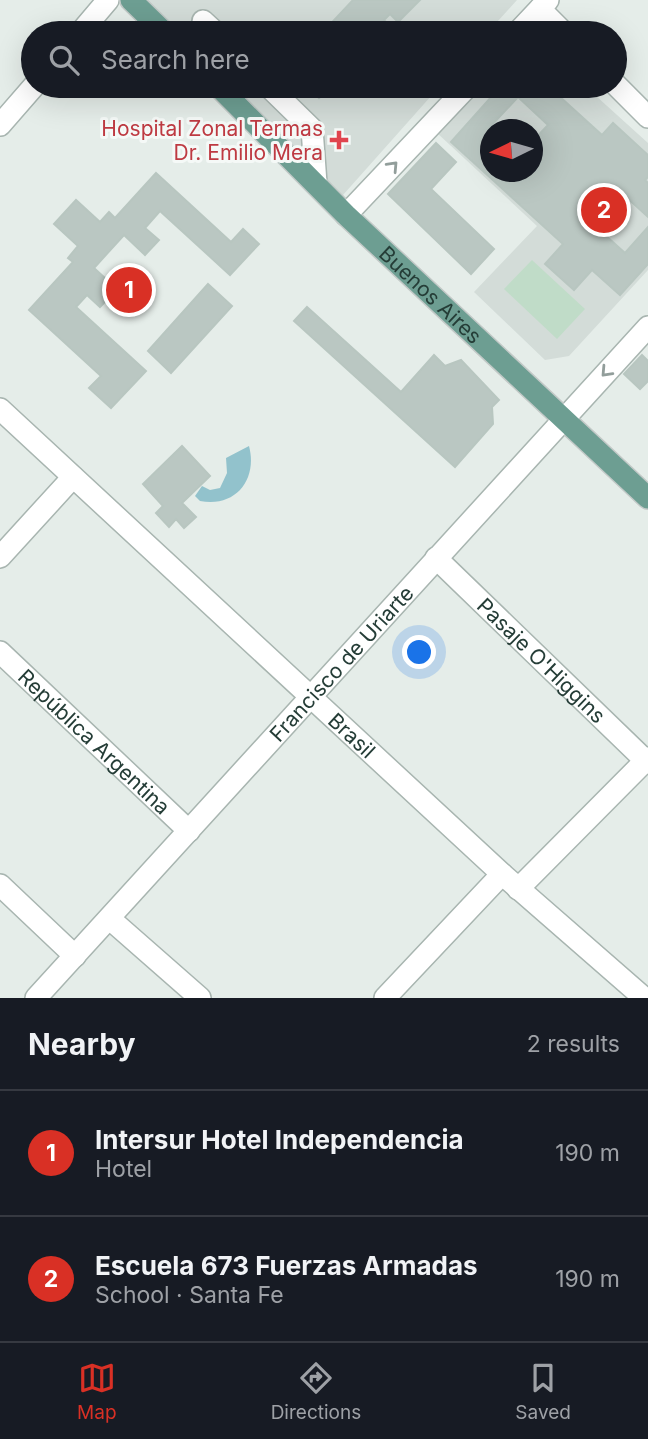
<!DOCTYPE html>
<html lang="en">
<head>
<meta charset="utf-8">
<style>
	body { margin:0; font-family:Inter,sans-serif; background:#20242c; color:#f1f3f6 }
	.compass { position:absolute; left:480px; top:119px; width:63px; height:63px; border-radius:50%; background:#171b24; box-shadow:0 7px 28px #0002; rotate:265deg }
	.you { position:absolute; left:420px; top:653px; width:24px; height:24px; margin:-18px; border:5px solid #fff; border-radius:50%; background:#1a73e8; box-shadow:0 0 0 10px #1a73e833 }
	.badge { display:grid; place-items:center; width:46px; height:46px; border-radius:50%; background:#d93025; color:#fff; font-size:23px; font-weight:700 }
	.pin { position:absolute; translate:-50% -50%; border:4px solid #fff; box-shadow:0 2px 7px #0006 }
	.list { margin:0; padding:0; list-style:none }
	h2 { display:flex; justify-content:space-between; align-items:center; height:91px; margin:0; padding:0 28px; font-size:30px }
	h2 small { font-size:23px; font-weight:400; color:#9ea1a6 }
	.list li { display:grid; grid-template-columns:46px 1fr auto; gap:21px; align-items:center; box-sizing:border-box; height:126px; padding:0 28px; border-top:2px solid #363941 }
	.list b { display:block; font-size:26px; white-space:nowrap }
	.list p { margin:0; font-size:23px; white-space:nowrap; color:#9ea1a6 }
	.list em { font-size:23px; font-style:normal; color:#9ea1a6 }
	.icon { flex:none; width:38px; height:38px; fill:none; stroke:currentColor; stroke-width:2; stroke-linecap:round; stroke-linejoin:round }
	.map { position:relative; flex:none; width:648px; height:998px; overflow:hidden }
	.search { position:absolute; background:#171b24; box-shadow:0 7px 28px #0002; left:21px; right:21px; top:21px; height:77px; display:flex; align-items:center; gap:18px; box-sizing:border-box; padding:0 24px; border-radius:38px; color:#9ea1a6; font-size:26px }
	.sheet { height:343px; background:#171b24 }
	nav { display:flex; justify-content:space-around; align-items:center; box-sizing:border-box; height:98px; border-top:2px solid #363941; background:#171b24; font-size:19px; color:#9ea1a6 }
	nav a { display:grid; justify-items:center; gap:4px }
	nav .on { color:#d93025 }
	.map>svg:first-child { display:block }
	.built { fill:#d3dcd8; fill-rule:evenodd }
	.green { fill:#c0dcc8 }
	.water { fill:#92c2cc }
	.building { fill:#bac7c2; stroke:#b8c6c0; stroke-width:2; fill-rule:evenodd }
	.lines { fill:none; stroke-linecap:round; stroke-linejoin:round }
	.minor-casing { stroke:#a8b5b0; stroke-width:24 }
	.major-casing { stroke:#c2c9c7; stroke-width:24 }
	.minor { stroke:#fff; stroke-width:21 }
	.major { stroke:#6d9e92; stroke-width:21 }
	.oneway { stroke:#929e9b }
	.health-dot { fill:#e0444e; stroke:#f5f9f7; stroke-width:2.5 }
	.labels { text-anchor:middle; dominant-baseline:central; stroke-width:6; stroke-linejoin:round; paint-order:stroke }
	.health-label { font-size:21px; fill:#be3a42; stroke:#f5f9f7; text-anchor:end }
	.street-label { font-size:21px; fill:#253d37; stroke:#f5f9f7 }
</style>
</head>
<body>
<div class="map">
<svg width="648" height="998" viewBox="0 0 648 998">
	<rect width="100%" height="100%" fill="#e5ede9"/>
	<path class="built" d="M144,0h373l-30,33h-309z
		M232,86h208l-97,109z
		M479,86h106l63,57v127l-79,86 -24,4 -71,-68 63,-66 -101,-94zM490,130h42v42h-42z"/>
	<path class="green" d="M532,260l53,49 -28,30 -53,-50z"/>
	<path class="water" d="M249,446c9,34 -14,62 -49,55l-5,-5 7,-10 8,4 10,-2 7,-15 -1,-15z"/>
	<path class="building" d="M353,0h67l-22,22 -8,-8 -6,6 7,7 -5,6 -8,-8 -5,5 3,3h-54z
		M307,86h25l-13,12z
		M501,86h47l54,49 11,-12 35,32v22l-3,3 3,3v34l-25,-23 -29,31 31,28 23,-26v37l-28,31 -28,-25 -18,20 -29,-26 18,-20 -112,-102zM518,97l30,28 -16,17v30h-42l-1,-44z
		M436,143l20,19 -25,27 63,60 -23,25 -83,-80z
		M156,173l75,69 12,-13 16,15 -29,31 -70,-64 -15,17 14,12 -14,15 -21,-20 -30,33 23,21 -17,18 -13,-12 -11,12 70,64 -35,37 -22,-20 12,-12 -72,-66 44,-48 -5,-4 10,-12 -24,-22 22,-24 24,22 9,-10 6,6z
		M208,284l24,22 -61,67 -23,-22z
		M307,307l94,85 33,-37 11,11 16,-6 38,40 -7,7 1,17 -38,43 -161,-146z
		M642,355l6,6v20l-8,8 -16,-15z
		M182,446l28,30 -28,27 14,14 -12,11 -8,-9 -7,8 -13,-14 7,-7 -20,-22z"/>
	<g class="lines">
		<g class="minor-casing">
			<g id="minor">
				<path d="M540,9l24,24"/>
				<path d="M203,21l13,12"/>
				<path d="M80,33l28,-33"/>
				<path d="M517,33l31,-33"/>
				<path d="M615,84l33,33"/>
				<path d="M268,86l44,43 4,54"/>
				<path d="M0,125l34,-39"/>
				<path d="M346,215l122,-129"/>
				<path id="s1" d="M0,409l502,465 142,124"/>
				<path d="M0,557l73,-80"/>
				<path id="s2" d="M436,558l212,205"/>
				<path id="s3" d="M0,652l189,179"/>
				<path d="M0,885l75,71"/>
				<path d="M518,889l130,-131"/>
				<path d="M110,919l90,79"/>
				<path id="s4" d="M36,998l612,-671"/>
				<path d="M385,998l117,-124"/>
			</g>
		</g>
		<g class="major-casing">
			<g id="major">
				<path d="M131,0l34,33"/>
				<path id="s5" d="M218,86l128,129 302,283"/>
			</g>
		</g>
		<use href="#minor" class="minor"/>
		<use href="#major" class="major"/>
	</g>
	<defs><path id="oneway-chevron" d="M-2-3.5L2.5 0L-2 3.5" fill="none" stroke-width="1.6" stroke-linecap="round" stroke-linejoin="round" transform="scale(1.75)"/></defs>
	<g class="oneway">
		<use href="#oneway-chevron" transform="translate(393 166) rotate(-47)"/>
		<use href="#oneway-chevron" transform="translate(606 372) rotate(133)"/>
	</g>
	<path class="health-dot" d="M335.5 129.5h7v7h7v7h-7v7h-7v-7h-7v-7h7z"/>
	<g class="labels">
		<g class="health-label">
			<text x="323" y="128">Hospital Zonal Termas<tspan x="323" dy="24">Dr. Emilio Mera</tspan></text>
		</g>
		<g class="street-label">
			<text stroke="none"><textPath href="#s5" startOffset="298">Buenos Aires</textPath></text>
			<text stroke="none"><textPath href="#s2" startOffset="147">Pasaje O'Higgins</textPath></text>
			<text stroke="none"><textPath href="#s4" startOffset="453">Francisco de Uriarte</textPath></text>
			<text stroke="none"><textPath href="#s1" startOffset="480">Brasil</textPath></text>
			<text stroke="none"><textPath href="#s3" startOffset="130">República Argentina</textPath></text>
		</g>
	</g>
</svg>
<svg class="compass" viewBox="-18 -18 36 36"><path d="M0-13l5 13h-10z" fill="#e53935"/><path d="M0 13l5-13h-10z" fill="#9ea1a6"/></svg>
<div class="you"></div>
<div class="pin badge" style="left:129px;top:290px">1</div>
<div class="pin badge" style="left:604px;top:210px">2</div>
<div class="search"><svg class="icon" aria-label="search" viewBox="0 0 24 24"><circle cx="10" cy="10" r="6"/><path d="M15 15l6 6"/></svg>Search here</div>
</div>
<section class="sheet">
<h2>Nearby<small>2 results</small></h2>
<ul class="list">
<li><span class="badge">1</span><div><b>Intersur Hotel Independencia</b><p>Hotel</p></div><em>190 m</em></li>
<li><span class="badge">2</span><div><b>Escuela 673 Fuerzas Armadas</b><p>School · Santa Fe</p></div><em>190 m</em></li>
</ul>
</section>
<nav>
<a class="on"><svg class="icon" aria-label="map" viewBox="0 0 24 24"><path d="M3 6l6-2 6 2 6-2v14l-6 2-6-2-6 2zM9 4v14M15 6v14"/></svg>Map</a>
<a><svg class="icon" aria-label="directions" viewBox="0 0 24 24"><path d="M12 3l9 9-9 9-9-9zM9 14v-3h6M13 9l2 2-2 2"/></svg>Directions</a>
<a><svg class="icon" aria-label="saved" viewBox="0 0 24 24"><path d="M7 4h10v16l-5-4-5 4z"/></svg>Saved</a>
</nav>
</body>
</html>
